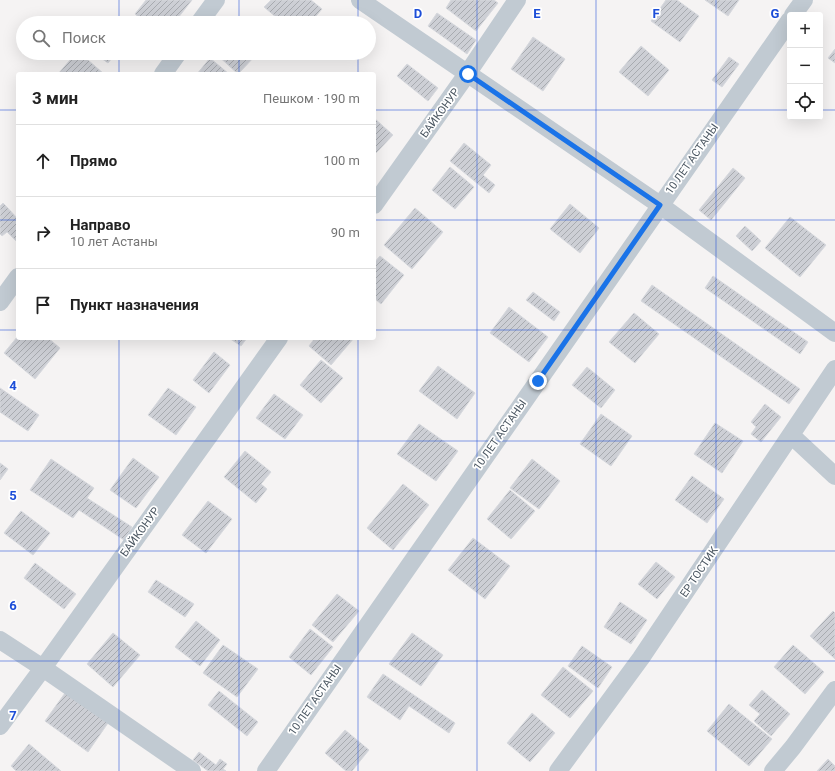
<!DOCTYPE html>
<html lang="ru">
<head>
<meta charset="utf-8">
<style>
	body { margin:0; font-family:Roboto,sans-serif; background:#f6f6f6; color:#222 }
	.controls { position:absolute; right:12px; top:12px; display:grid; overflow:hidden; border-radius:4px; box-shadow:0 4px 16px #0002 }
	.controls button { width:36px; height:36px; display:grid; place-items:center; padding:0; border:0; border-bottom:1px solid #e0e0e0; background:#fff; color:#222; font:20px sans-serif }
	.stop { position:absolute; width:12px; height:12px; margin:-9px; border:3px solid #1a73e8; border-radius:50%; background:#fff }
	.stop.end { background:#1a73e8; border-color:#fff; box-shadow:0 1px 4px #0008 }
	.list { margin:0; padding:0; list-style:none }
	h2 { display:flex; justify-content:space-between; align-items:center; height:52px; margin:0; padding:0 16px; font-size:17px }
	h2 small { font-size:13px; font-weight:400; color:#767676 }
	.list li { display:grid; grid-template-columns:26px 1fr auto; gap:12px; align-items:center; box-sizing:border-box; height:72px; padding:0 16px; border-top:1px solid #e0e0e0 }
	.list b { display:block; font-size:15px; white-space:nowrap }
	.list p { margin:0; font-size:13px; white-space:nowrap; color:#767676 }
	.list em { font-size:13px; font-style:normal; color:#767676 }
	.icon { flex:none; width:22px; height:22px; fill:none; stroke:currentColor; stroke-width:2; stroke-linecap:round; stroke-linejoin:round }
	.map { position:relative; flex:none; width:835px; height:771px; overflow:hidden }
	.search { position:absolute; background:#fff; box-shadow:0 4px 16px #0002; left:16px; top:16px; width:360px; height:44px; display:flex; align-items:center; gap:10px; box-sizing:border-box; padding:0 14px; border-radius:22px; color:#767676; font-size:15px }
	.panel { position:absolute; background:#fff; box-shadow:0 4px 16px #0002; left:16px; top:72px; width:360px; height:268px; border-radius:4px }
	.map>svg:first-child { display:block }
	.building { fill:url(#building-hatch); stroke:#d7d9de }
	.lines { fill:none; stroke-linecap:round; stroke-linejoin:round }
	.minor { stroke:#c1cad2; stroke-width:18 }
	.route { stroke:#1a73e8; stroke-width:5 }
	.grid { fill:none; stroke:#1d4ed8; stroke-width:1; stroke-opacity:0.55 }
	.labels { text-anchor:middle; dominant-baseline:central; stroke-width:3.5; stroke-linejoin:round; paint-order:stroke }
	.street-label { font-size:11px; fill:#4a5661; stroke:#fff }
	.grid-label { font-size:13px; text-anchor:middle; font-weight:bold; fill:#1d4ed8; stroke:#fff; stroke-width:3.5; stroke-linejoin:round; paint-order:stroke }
</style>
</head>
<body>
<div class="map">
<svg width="835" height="771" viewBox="0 0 835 771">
	<defs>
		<pattern id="building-hatch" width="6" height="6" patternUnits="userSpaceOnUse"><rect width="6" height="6" fill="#cdcfd5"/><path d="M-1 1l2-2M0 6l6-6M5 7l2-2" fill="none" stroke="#a8abb0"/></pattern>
	</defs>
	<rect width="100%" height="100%" fill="#f5f3f3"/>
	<path class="building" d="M146,0h46l-18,23h-28l-11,-9z
		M271,0h40l11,9 -12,14h-27l-19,-16z
		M451,0h43l4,3 -22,28 -30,-23z
		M666,0h11l22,16 -19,26 -29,-21z
		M705,0h34l-11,16z
		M437,13l39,27 -9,14 -39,-28z
		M533,37l32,22 -22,32 -32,-22z
		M641,46l28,24 -21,26 -29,-24z
		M835,49v14l-7,-5z
		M76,53h4l24,21h-46z
		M94,53h22l-8,10z
		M215,53h37l3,3 -17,18z
		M729,57l10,7 -17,23 -10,-7z
		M210,58l19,16h-32z
		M407,64l31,24 -10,13 -31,-25z
		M374,118l19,17 -17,18 -2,-2z
		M464,143l27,22 -8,10 12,10 -6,8 -39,-32z
		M450,167l24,20 -19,22 -23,-19z
		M733,168l12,10 -34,42 -12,-10z
		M3,203l15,16v19l-2,3 -9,-9 -5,4 -2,-2v-28z
		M570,204l29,24 -19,25 -30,-24z
		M415,208l28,24 -31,37 -28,-24z
		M790,217l36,28 -26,32 -35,-29z
		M745,226l16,15 -9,10 -16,-15z
		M380,256l24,19 -23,29 -7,-6v-35z
		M713,276l95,66 -8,12 -95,-66z
		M652,285l148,104 -11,15 -148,-103z
		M533,292l27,20 -6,9 -28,-21z
		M509,307l39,30 -19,25 -39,-29z
		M634,313l25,21 -24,29 -26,-21z
		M18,336v2h30l12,10 -25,31 -31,-26z
		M229,338h18l-6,8z
		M315,338h39l-23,27 -22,-19z
		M214,352l16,13 -21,28 -16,-13z
		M321,360l22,18 -22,25 -21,-18z
		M438,366l37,27 -18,26 -38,-28z
		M587,367l28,23 -14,18 -29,-23z
		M0,388l39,27 -11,16 -28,-19z
		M168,388l28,19 -20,28 -28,-20z
		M274,394l29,21 -18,24 -29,-21z
		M765,404l16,13 -20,25 -10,-8 5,-7 -5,-5z
		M601,414l31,22 -21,30 -31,-22z
		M715,423l28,18 -21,32 -28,-19z
		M419,424l39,27 -22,30 -39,-27z
		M245,451l26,21 -10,12 6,5 -11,14 -32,-26z
		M133,458l26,19 -23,31 -26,-18z
		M51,459l43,29 -7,10 45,29 -8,13 -45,-30 -6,8 -43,-28z
		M532,459l28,22 -21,28 -29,-21z
		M0,463l8,6 -8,11z
		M692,476l32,23 -17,24 -32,-23z
		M403,484l26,21 -36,45 -26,-22z
		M510,490l25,21 -24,28 -24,-20z
		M208,501l24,18 -26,34 -24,-18z
		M21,511l29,22 -17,22 -29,-22z
		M473,538l37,28 -25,33 -37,-29z
		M656,562l19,15 -18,22 -19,-15z
		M35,563l41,31 -12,15 -40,-31z
		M156,580l38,24 -9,13 -37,-25z
		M337,594l22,17 -26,31 -21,-17z
		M620,602l27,18 -16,24 -27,-17z
		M833,611l2,2v46l-25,-23z
		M196,621l24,19 -20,26 -25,-19z
		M310,629l23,18 -22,28 -22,-18z
		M113,633l27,22 -27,32 -26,-23z
		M412,633l31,22 -22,31 -32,-22z
		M223,645l35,24 -21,28 -34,-24z
		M793,645l31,27 -19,22 -31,-27z
		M582,646l30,21 -14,21 -30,-22z
		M563,667l30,24 -23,27 -29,-23z
		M383,674l72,49 -6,10 -40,-27 -9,14 -33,-23z
		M762,690l28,24 -19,22 -17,-15 6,-7 -11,-9z
		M219,691l39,31 -11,14 -39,-31z
		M65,693l43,30 -20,29 -43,-31z
		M729,704l43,35 -23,27 -42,-35z
		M532,713l23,20 -25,29 -23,-19z
		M345,730l24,20 -17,21h-6l-21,-18z
		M29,744l32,27h-45l-5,-5z
		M199,752l17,13 4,-6 7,5 -4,5 3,2h-18l-15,-11z
		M828,759l7,7v5h-18z"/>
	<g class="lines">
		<path class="minor" d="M360,0l300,205 175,128
			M793,15l11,-15
			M199,23l17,-23
			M163,74l15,-21
			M374,205l93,-131 50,-74
			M0,302l18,-25
			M791,435l44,41
			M0,640l43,28 149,103
			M0,726l43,-58 236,-330
			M266,771l524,-751
			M558,771l83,-113 194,-289
			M773,771l20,-24 42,-57"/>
	</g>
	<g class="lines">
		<path class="route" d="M468,74l192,131 -122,176"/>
	</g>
	<path class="grid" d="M119,0v23M239,0v23M358,0v23M477,0v771M596,0v771M716,0v771M119,53v21M239,53v21M358,53v21M0,110h18M374,110h416M820,110h15M0,220h18M374,220h461M0,330h18M374,330h461M119,338v433M239,338v433M358,338v433M0,441h835M0,551h835M0,661h835"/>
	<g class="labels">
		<g class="street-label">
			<text transform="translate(440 113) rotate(-54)">БАЙКОНУР</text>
			<text transform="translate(692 159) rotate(-55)">10 ЛЕТ АСТАНЫ</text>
			<text transform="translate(500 435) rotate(-55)">10 ЛЕТ АСТАНЫ</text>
			<text transform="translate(140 532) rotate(-54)">БАЙКОНУР</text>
			<text transform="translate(699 572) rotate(-56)">ЕР ТОСТИК</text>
			<text transform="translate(315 700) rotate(-55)">10 ЛЕТ АСТАНЫ</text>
		</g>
	</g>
	<g class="grid-label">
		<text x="418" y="18">D</text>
		<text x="537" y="18">E</text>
		<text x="656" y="18">F</text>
		<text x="775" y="18">G</text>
		<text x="13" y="390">4</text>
		<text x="13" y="500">5</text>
		<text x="13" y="610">6</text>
		<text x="13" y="720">7</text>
	</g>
</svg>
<div class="controls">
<button>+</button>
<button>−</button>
<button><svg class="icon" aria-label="locate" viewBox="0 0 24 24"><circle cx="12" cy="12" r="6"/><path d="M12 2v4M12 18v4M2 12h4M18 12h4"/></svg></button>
</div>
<div class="stop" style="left:468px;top:74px"></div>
<div class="stop end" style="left:538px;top:381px"></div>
<div class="search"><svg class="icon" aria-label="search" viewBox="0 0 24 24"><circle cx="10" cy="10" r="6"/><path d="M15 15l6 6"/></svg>Поиск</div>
<section class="panel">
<h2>3 мин<small>Пешком · 190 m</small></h2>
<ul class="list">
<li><svg class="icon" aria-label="ahead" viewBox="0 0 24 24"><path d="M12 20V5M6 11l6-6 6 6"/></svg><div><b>Прямо</b></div><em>100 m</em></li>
<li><svg class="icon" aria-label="right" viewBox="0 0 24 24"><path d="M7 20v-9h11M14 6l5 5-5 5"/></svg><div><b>Направо</b><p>10 лет Астаны</p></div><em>90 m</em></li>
<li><svg class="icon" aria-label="arrive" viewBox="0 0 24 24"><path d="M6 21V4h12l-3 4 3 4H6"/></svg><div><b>Пункт назначения</b></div></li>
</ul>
</section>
</div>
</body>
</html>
